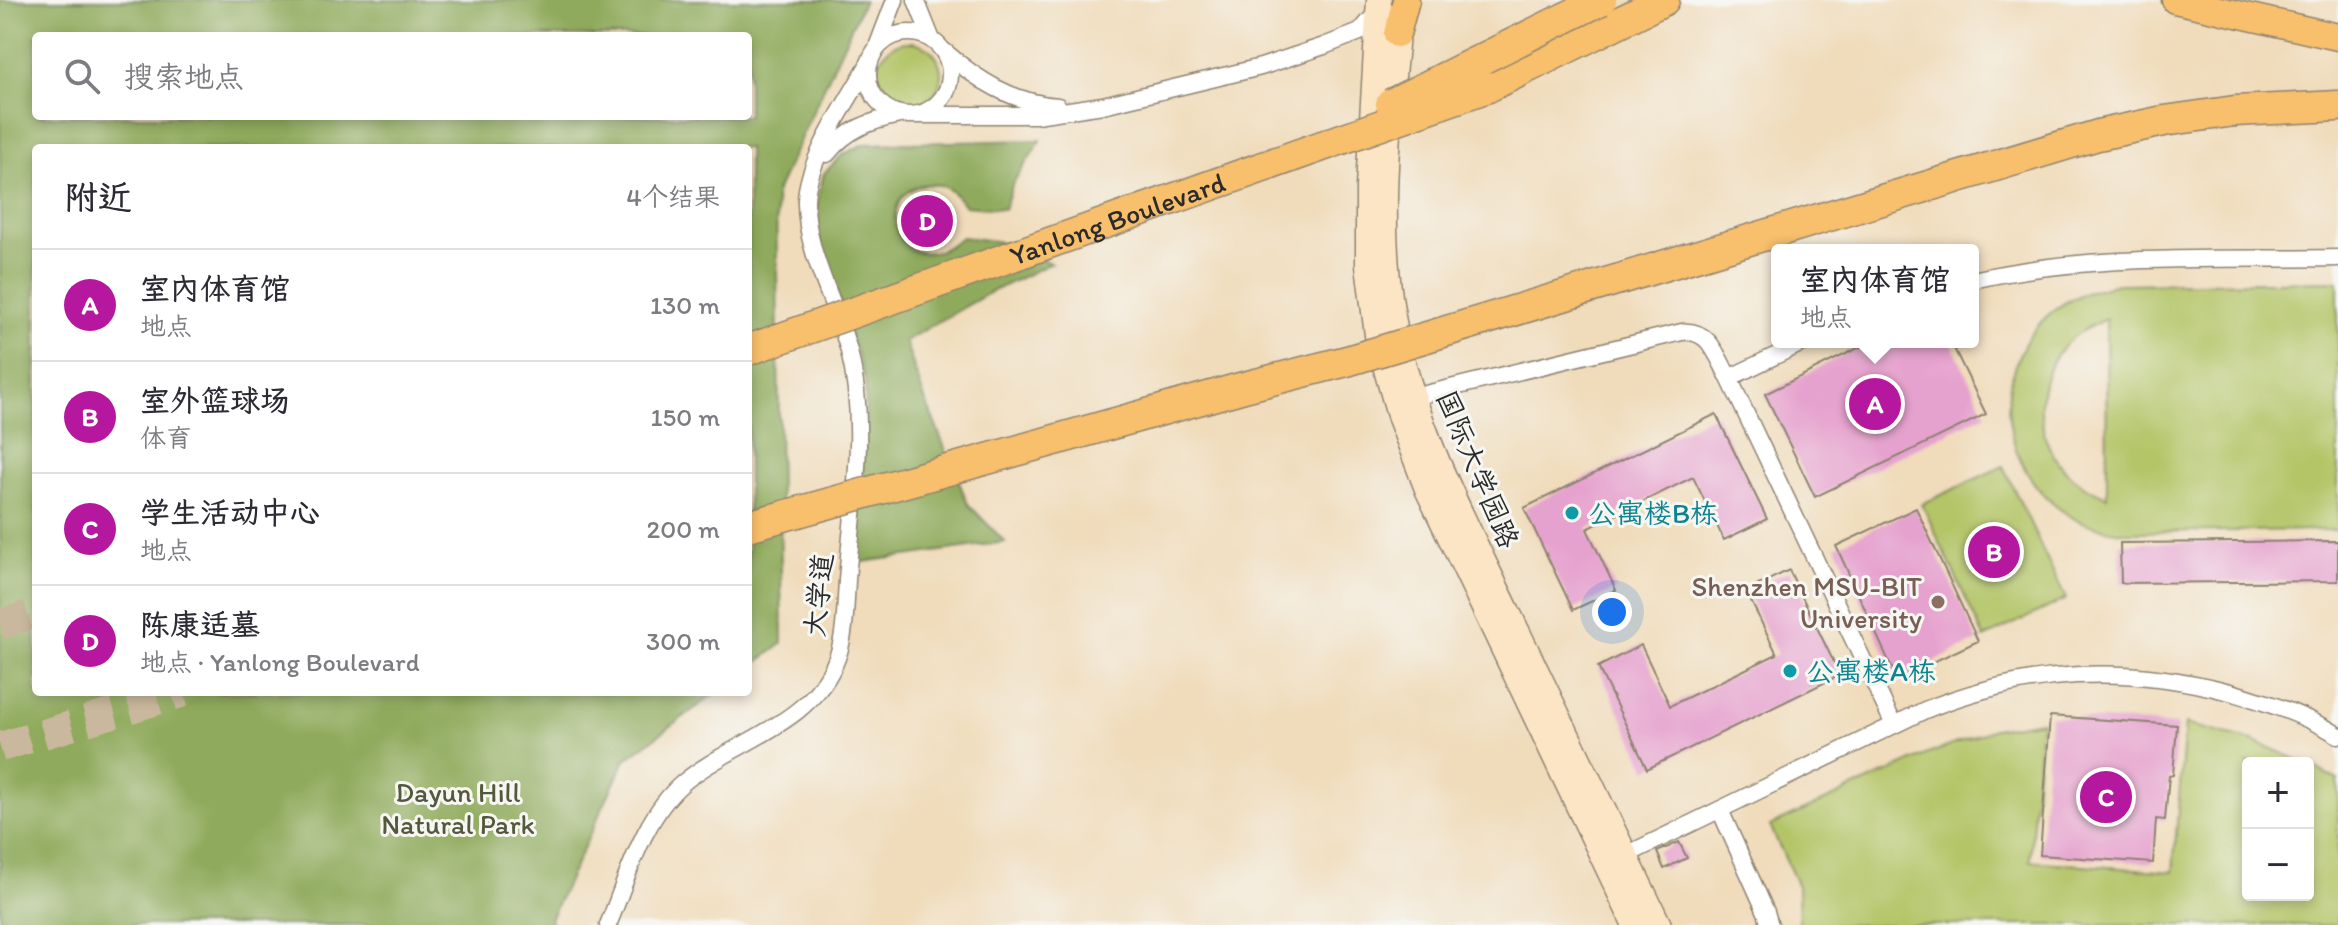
<!DOCTYPE html>
<html lang="zh">
<head>
<meta charset="utf-8">
<style>
	body { margin:0; font-family:Itim,"LXGW WenKai TC",sans-serif; background:#f7f7f7; color:#2b2b33 }
	.controls { position:absolute; right:24px; bottom:24px; display:grid; overflow:hidden; border-radius:8px; box-shadow:0 4px 12px #0003 }
	.controls button { width:72px; height:72px; display:grid; place-items:center; padding:0; border:0; border-bottom:2px solid #e1e1e2; background:#fff; color:#2b2b33; font:40px sans-serif }
	.you { position:absolute; left:1612px; top:612px; width:28px; height:28px; margin:-20px; border:6px solid #fff; border-radius:50%; background:#1a73e8; box-shadow:0 0 0 12px #1a73e833 }
	.badge { display:grid; place-items:center; width:52px; height:52px; border-radius:50%; background:#b5179e; color:#fff; font-size:26px; font-weight:700 }
	.pin { position:absolute; translate:-50% -50%; border:4px solid #fff; box-shadow:0 2px 8px #0006 }
	.popup { position:absolute; left:1771px; top:244px; width:208px; height:104px; box-sizing:border-box; display:grid; place-content:center; border-radius:8px; background:#fff; filter:drop-shadow(0 2px 6px #0005); font-size:26px; white-space:nowrap; color:#7c7c81 }
	.popup b { font-size:30px; color:#2b2b33 }
	.popup::after { content:''; position:absolute; left:50%; top:100%; margin-left:-16px; border:16px solid transparent; border-top-color:#fff }
	.list { margin:0; padding:0; list-style:none }
	h2 { display:flex; justify-content:space-between; align-items:center; height:104px; margin:0; padding:0 32px; font-size:34px }
	h2 small { font-size:26px; font-weight:400; color:#7c7c81 }
	.list li { display:grid; grid-template-columns:52px 1fr auto; gap:24px; align-items:center; box-sizing:border-box; height:112px; padding:0 32px; border-top:2px solid #e1e1e2 }
	.list b { display:block; font-size:30px; white-space:nowrap }
	.list p { margin:0; font-size:26px; white-space:nowrap; color:#7c7c81 }
	.list em { font-size:26px; font-style:normal; color:#7c7c81 }
	.icon { flex:none; width:44px; height:44px; fill:none; stroke:currentColor; stroke-width:2; stroke-linecap:round; stroke-linejoin:round }
	.map { position:relative; flex:none; width:2338px; height:925px; overflow:hidden }
	.search { position:absolute; background:#fff; box-shadow:0 4px 12px #0003; left:32px; top:32px; width:720px; height:88px; display:flex; align-items:center; gap:20px; box-sizing:border-box; padding:0 28px; border-radius:8px; color:#7c7c81; font-size:30px }
	.panel { position:absolute; background:#fff; box-shadow:0 4px 12px #0003; left:32px; top:144px; width:720px; height:552px; border-radius:8px }
	.map>svg:first-child { display:block }
	.green { fill:#b4c568; stroke:#70784a; stroke-width:2; fill-rule:evenodd }
	.forest { fill:#8faa5c; stroke:#5d6a44; stroke-width:2; fill-rule:evenodd }
	.building { fill:#e6a2ce }
	.lines { fill:none; stroke-linecap:round; stroke-linejoin:round }
	.highway-tunnel { stroke:#c9b89d; stroke-width:30; stroke-dasharray:30 15; stroke-linecap:butt }
	.street-casing { stroke:#8e8372; stroke-width:19 }
	.secondary-casing { stroke:#8e8372; stroke-width:27 }
	.primary-casing { stroke:#8e8372; stroke-width:29 }
	.highway-casing { stroke:#8e8372; stroke-width:33 }
	.street { stroke:#fff; stroke-width:16 }
	.secondary { stroke:#fce5c4; stroke-width:24 }
	.primary { stroke:#f8bf6c; stroke-width:26 }
	.highway { stroke:#f8bf6c; stroke-width:30 }
	.highway-bridge-casing { stroke:#8e8372; stroke-width:33; stroke-linecap:butt }
	.highway-bridge { stroke:#f8bf6c; stroke-width:30 }
	.culture-dot { fill:#0f9aa8; stroke:#f6f6f2; stroke-width:3 }
	.education-dot { fill:#8d6e63; stroke:#f6f6f2; stroke-width:3 }
	.labels { text-anchor:middle; dominant-baseline:central; stroke-width:6; stroke-linejoin:round; paint-order:stroke }
	.street-label { font-size:28px; fill:#2b2b2b; stroke:#f6f6f2 }
	.culture-label { font-size:28px; fill:#0d838f; stroke:#f6f6f2; text-anchor:start }
	.education-label { font-size:28px; fill:#785e54; stroke:#f6f6f2; text-anchor:end }
	.park-label { font-size:28px; fill:#54593d; stroke:#f6f6f2 }
</style>
</head>
<body>
<div class="map">
<svg width="2338" height="925" viewBox="0 0 2338 925">
	<rect width="100%" height="100%" fill="#f6f6f2"/>
	<filter id="ink" filterUnits="userSpaceOnUse"><feTurbulence type="fractalNoise" baseFrequency=".0125" numOctaves="2"/><feDisplacementMap in="SourceGraphic" scale="16" xChannelSelector="R" yChannelSelector="G"/><feConvolveMatrix kernelMatrix="1 2 1 2 8 2 1 2 1" color-interpolation-filters="sRGB"/></filter>
	<filter id="wash" filterUnits="userSpaceOnUse"><feTurbulence type="fractalNoise" baseFrequency=".006" numOctaves="4" result="noise"/><feDisplacementMap in="SourceGraphic" scale="32" xChannelSelector="R" yChannelSelector="G"/><feGaussianBlur stdDeviation="1.8" result="paint"/><feColorMatrix in="noise" values="0 0 0 0 0 0 0 0 0 0 0 0 0 0 0 0 0 1.4 0 .05"/><feComposite in="paint" operator="in"/></filter>
	<g filter="url(#wash)">
		<rect width="100%" height="100%" fill="#f0dbba"/>
		<path class="green" d="M877 74a32 32 0 1 1 64 0a32 32 0 1 1-64 0Z
			M2338,281v249l-216,2c-18,-3 -36,-6 -52,-16 -70,-43 -84,-143 -23,-200 21,-19 46,-27 72,-32zM2106,319l1,177v1c-16,-7 -30,-14 -42,-27 -32,-32 -32,-91 -1,-124 12,-13 26,-20 42,-27z
			M2003,466l63,133 -82,39 -62,-134z
			M2041,721l-11,140 143,11 12,-148 68,17 53,22h-58v132h60v-131l30,16v145h-539l-1,-39 -28,-60 158,-72 66,-25z"/>
		<path class="forest" d="M0,0h864l-88,192 6,452 -34,25v-521h-712v544h681l-92,68 -75,159 2,6h-552zM36,36h712v80h-712z
			M1041,140l-28,43 -9,26 -39,-3c-11,-15 -22,-25 -42,-21 -54,12 -23,104 38,52l35,4 55,22 -60,29 -86,49 19,56 44,107 37,38 -150,21 11,-142 -1,-40 -49,-154 2,-32 6,-22 18,-18 22,-11z"/>
		<g id="blocks">
			<path class="building" d="M1870,342h81l35,72 -171,83 -50,-103z
				M1716,414l51,105 -43,21 -31,-63 -106,52 29,61 -43,20 -49,-102z
				M1916,508l62,133 -81,38 -61,-133z
				M2338,541v40l-217,2 -1,-40z
				M1789,570l51,105 -193,94 -49,-102 43,-22 29,61 107,-52 -31,-63z
				M2050,716l127,9 -4,50 -4,1 -4,44 -9,-1 -3,44 -113,-8z
				M1679,842l8,16 -23,11 -7,-17z"/>
		</g>
	</g>
	<g filter="url(#ink)">
		<use href="#blocks" fill-opacity="0" stroke="#8e8372" stroke-width="2"/>
		<g class="lines">
			<path class="highway-tunnel" d="M0,625l36,-13
				M0,747l184,-55"/>
			<g class="street-casing">
				<path id="street" d="M916,0l16,40
					M868 74a41 41 0 1 1 82 0a41 41 0 1 1-82 0Z
					M877,47l18,-47
					M944,51c33,29 69,52 114,55
					M913,115h123l67,-10 158,-38 63,-21 36,-14 18,-21
					M827,154c20,-25 43,-33 73,-39
					M1973,280c116,-27 246,-20 365,-22
					M1729,378l75,-36
					M1405,399l277,-67c28,-3 35,24 47,46l165,347
					M1720,810l46,102 4,13
					M1618,859l307,-149c102,-41 199,-46 305,-18 37,10 75,23 108,43
					M608,925c20,-48 35,-109 76,-143 51,-42 128,-57 153,-124 10,-27 8,-61 11,-90 6,-72 19,-146 1,-217 -13,-49 -44,-99 -43,-151 1,-41 43,-100 63,-137"/>
			</g>
			<g class="secondary-casing">
				<path id="secondary" d="M1379,0l-11,187v78l9,70 10,38 13,45 27,71 208,436
					M1399,14c-9,95 -22,195 -8,290 16,110 70,210 118,310 50,104 100,207 150,311"/>
			</g>
			<g class="primary-casing">
				<path id="primary" d="M2175,0l163,37
					M1397,34l9,-34"/>
			</g>
			<g class="highway-casing">
				<path id="highway" d="M1488,87l176,-87
					M2235,111l103,-5"/>
			</g>
			<use href="#street" class="street"/>
			<use href="#secondary" class="secondary"/>
			<use href="#primary" class="primary"/>
			<use href="#highway" class="highway"/>
			<g class="highway-bridge-casing">
				<g id="highway-bridge">
					<path d="M1391,104l210,-104"/>
					<path id="s1" d="M748,350l740,-263"/>
					<path d="M748,526l496,-139 103,-26 751,-226 66,-14 71,-10"/>
				</g>
			</g>
			<use href="#highway-bridge" class="highway-bridge"/>
		</g>
	</g>
	<g class="culture-dot">
		<circle cx="1572" cy="513" r="8"/>
		<circle cx="1790" cy="671" r="8"/>
	</g>
	<circle class="education-dot" cx="1938" cy="602" r="8"/>
	<g class="labels">
		<g class="street-label">
			<text stroke="none"><textPath href="#s1" startOffset="392">Yanlong Boulevard</textPath></text>
			<text transform="translate(1478 469) rotate(67)">国际大学园路</text>
			<text transform="translate(818 595) rotate(-84)">大学道</text>
		</g>
		<g class="culture-label">
			<text x="1588" y="513">公寓楼B栋</text>
			<text x="1806" y="671">公寓楼A栋</text>
		</g>
		<g class="education-label">
			<text x="1922" y="586">Shenzhen MSU-BIT<tspan x="1922" dy="32">University</tspan></text>
		</g>
		<g class="park-label">
			<text x="458" y="792">Dayun Hill<tspan x="458" dy="32">Natural Park</tspan></text>
		</g>
	</g>
</svg>
<div class="controls">
<button>+</button>
<button>−</button>
</div>
<div class="you"></div>
<div class="pin badge" style="left:1875px;top:404px">A</div>
<div class="popup"><b>室内体育馆</b>地点</div>
<div class="pin badge" style="left:1994px;top:552px">B</div>
<div class="pin badge" style="left:2106px;top:797px">C</div>
<div class="pin badge" style="left:927px;top:221px">D</div>
<div class="search"><svg class="icon" aria-label="search" viewBox="0 0 24 24"><circle cx="10" cy="10" r="6"/><path d="M15 15l6 6"/></svg>搜索地点</div>
<section class="panel">
<h2>附近<small>4个结果</small></h2>
<ul class="list">
<li><span class="badge">A</span><div><b>室内体育馆</b><p>地点</p></div><em>130 m</em></li>
<li><span class="badge">B</span><div><b>室外篮球场</b><p>体育</p></div><em>150 m</em></li>
<li><span class="badge">C</span><div><b>学生活动中心</b><p>地点</p></div><em>200 m</em></li>
<li><span class="badge">D</span><div><b>陈康适墓</b><p>地点 · Yanlong Boulevard</p></div><em>300 m</em></li>
</ul>
</section>
</div>
</body>
</html>
